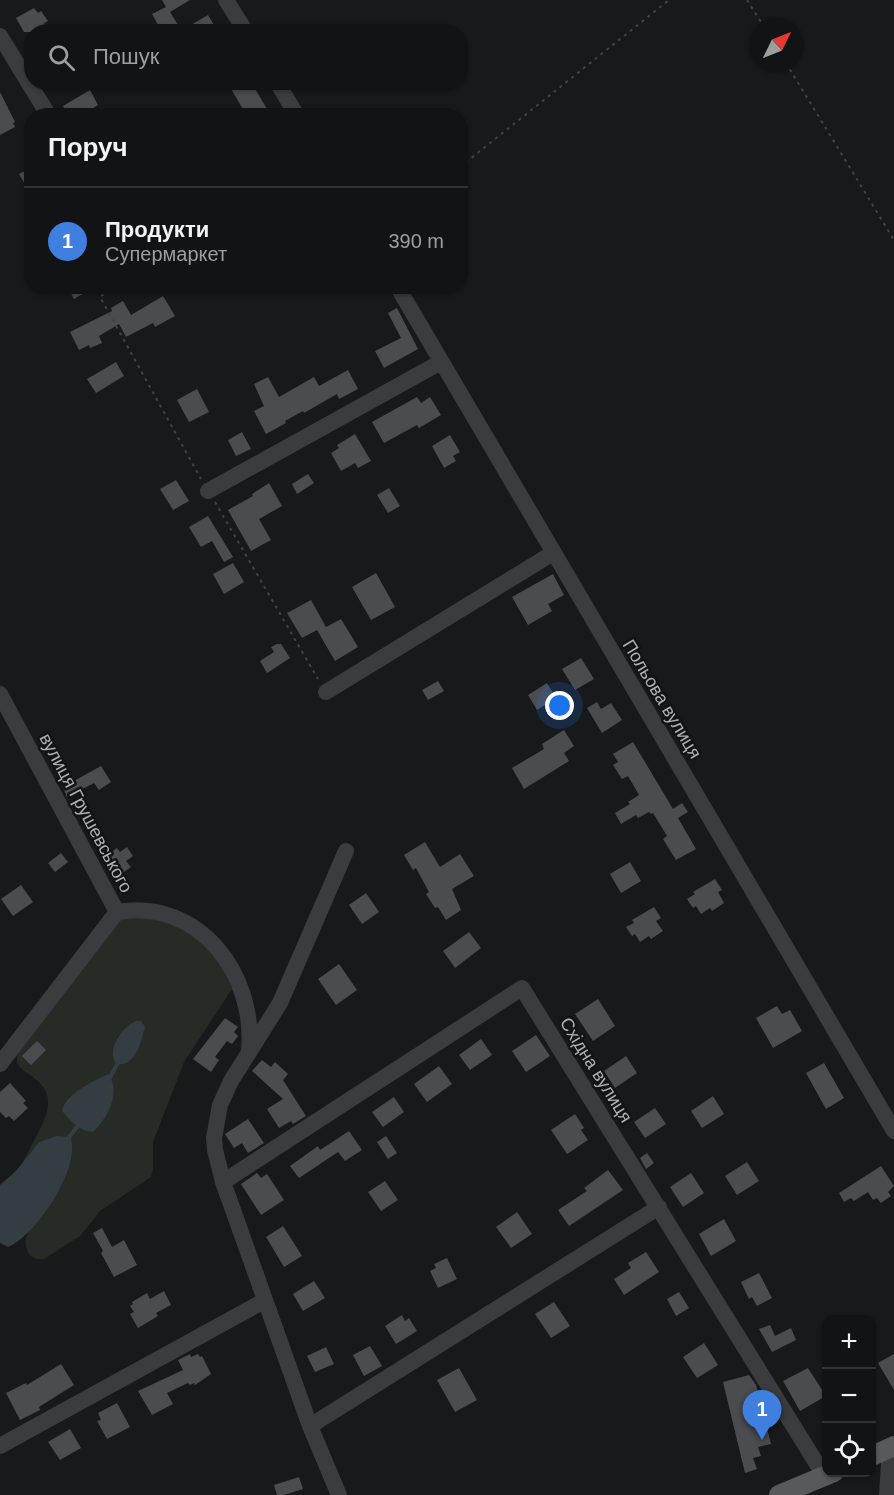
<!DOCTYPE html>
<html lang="uk">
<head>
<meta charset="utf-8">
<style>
	body { margin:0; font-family:Arial,sans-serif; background:#1b1c1d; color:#f1f3f6 }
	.controls { position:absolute; right:18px; bottom:18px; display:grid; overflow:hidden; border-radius:12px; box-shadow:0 2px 4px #0004 }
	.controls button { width:54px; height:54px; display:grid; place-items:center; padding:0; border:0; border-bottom:2px solid #313234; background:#121314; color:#f1f3f6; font:30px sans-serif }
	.compass { position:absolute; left:750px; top:18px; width:54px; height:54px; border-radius:50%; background:#121314; box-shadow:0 2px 4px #0004; rotate:47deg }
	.you { position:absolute; left:560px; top:706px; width:21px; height:21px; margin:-15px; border:4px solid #fff; border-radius:50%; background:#1a73e8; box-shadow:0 0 0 9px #1a73e833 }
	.badge { display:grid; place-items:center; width:39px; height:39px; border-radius:50%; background:#d93025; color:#fff; font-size:20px; font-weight:700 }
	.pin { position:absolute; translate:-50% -50px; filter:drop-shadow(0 2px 3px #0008) }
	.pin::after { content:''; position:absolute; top:32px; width:21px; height:18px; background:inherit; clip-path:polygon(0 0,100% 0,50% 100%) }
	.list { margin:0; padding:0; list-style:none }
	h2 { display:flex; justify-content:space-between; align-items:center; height:78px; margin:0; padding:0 24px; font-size:26px }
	h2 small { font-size:20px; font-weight:400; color:#9c9ea0 }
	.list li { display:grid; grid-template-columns:39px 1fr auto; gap:18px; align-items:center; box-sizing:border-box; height:108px; padding:0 24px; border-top:2px solid #313234 }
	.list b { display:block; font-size:22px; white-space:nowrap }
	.list p { margin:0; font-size:20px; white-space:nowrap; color:#9c9ea0 }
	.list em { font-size:20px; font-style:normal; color:#9c9ea0 }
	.icon { flex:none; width:33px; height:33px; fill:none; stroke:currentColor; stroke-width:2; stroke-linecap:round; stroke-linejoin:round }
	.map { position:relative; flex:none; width:894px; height:1495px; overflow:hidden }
	.search { position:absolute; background:#121314; box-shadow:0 2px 4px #0004; left:24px; top:24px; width:444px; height:66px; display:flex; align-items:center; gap:15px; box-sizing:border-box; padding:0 21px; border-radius:24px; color:#9c9ea0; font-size:22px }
	.panel { position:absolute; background:#121314; box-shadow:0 2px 4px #0004; left:24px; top:108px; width:444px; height:186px; border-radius:24px }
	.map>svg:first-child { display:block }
	.green { fill:#262c25 }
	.water { fill:#343e42 }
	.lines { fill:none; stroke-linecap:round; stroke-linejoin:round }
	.stream { stroke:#343e42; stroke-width:4 }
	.building { fill:#4b4c4f }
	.path { stroke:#404346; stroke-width:2; stroke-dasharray:3 4.5; stroke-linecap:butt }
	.minor { stroke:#3a3c3f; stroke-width:16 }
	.major { stroke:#565a5d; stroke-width:20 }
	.labels { text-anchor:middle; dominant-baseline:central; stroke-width:5; stroke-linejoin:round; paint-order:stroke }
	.street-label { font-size:18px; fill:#acb3b8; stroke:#131415 }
</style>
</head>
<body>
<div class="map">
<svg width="894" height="1495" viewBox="0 0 894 1495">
	<rect width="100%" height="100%" fill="#18191a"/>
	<path class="green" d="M136,909l76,32 20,48 -48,73 -31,80v27l-2,8 -51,34 -20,25 -36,23c-15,2 -20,-10 -18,-22l40,-79 -10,-22 -17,6 -17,22c7,-16 24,-41 26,-58 3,-30 -32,-31 -31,-47 0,-28 79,-120 100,-147z"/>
	<path class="water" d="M136,1021h5l4,6c-4,14 -9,40 -28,37 -12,-13 5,-37 19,-43z
		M108,1074c14,18 -1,45 -15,58 -14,-1 -22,-11 -31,-21 4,-18 31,-29 46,-37z
		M56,1136l14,1c13,28 -35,100 -62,110l-8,-4v-58l16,-14 23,-29z"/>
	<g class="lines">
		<path class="stream" d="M108,1081l11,-20
			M67,1140l12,-16"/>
	</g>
	<path class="building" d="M162,0h28l-20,12 10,16 -6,4h-12l-10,-18 14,-7z
		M34,8l4,5 3,-2 7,10 -4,2 5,9h-25l-8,-14z
		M208,15l10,17h-39z
		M227,82h24l16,27 -5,3 2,4h-17z
		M90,90l8,15 -17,11h-13l-5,-10z
		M0,92l15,30 -2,1 2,4 -15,8z
		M32,167v30l-13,-23z
		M67,286h29l-22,13z
		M163,296l12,20 -20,11 -2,-4 -27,14 -7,-13 -20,12 3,7 -12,5 -1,-3 -10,5 -9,-18 42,-21 -1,-3 12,-7 8,14z
		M397,308l21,41 -34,19 -9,-17 26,-13 -13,-25z
		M116,362l8,14 -28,17 -9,-14z
		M348,370l10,19 -19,10 -2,-5 -33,19 -1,-2 -18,10 1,2 -20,11 -12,-23 10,-5 -10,-22 14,-7 11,20 35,-20 5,9z
		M197,389l12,23 -20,10 -12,-22z
		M417,397l4,6 9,-6 11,18 -22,13 -2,-3 -33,18 -12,-21z
		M242,432l9,17 -15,7 -8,-16z
		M355,434l16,27 -13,7 -3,-5 -14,8 -10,-18 8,-5 -2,-3z
		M450,435l10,17 -7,4 3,5 -12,7 -12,-22z
		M308,474l6,9 -17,11 -5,-10z
		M176,480l13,21 -16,9 -13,-21z
		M269,483l13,23 -23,13 12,21 -20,11 -23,-41 25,-14 -1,-2z
		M389,488l11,18 -12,7 -11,-18z
		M208,516l25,41 -9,5 -12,-21 -11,6 -12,-20z
		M233,563l11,19 -20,12 -11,-20z
		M376,573l19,34 -24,13 -19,-33z
		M553,574l11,21 -16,9 4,7 -24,14 -16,-28z
		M311,600l15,27 15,-8 17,28 -23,14 -18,-31 -15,8 -15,-25z
		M277,644h4l9,14 -23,15 -7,-12 14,-9 -3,-5z
		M581,658l13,21 -19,11 -13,-21z
		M438,681l6,10 -16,9 -6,-10z
		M547,683l9,15 -19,12 -9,-15z
		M597,702l4,7 10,-6 11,17 -20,13 -15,-25z
		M564,730l10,16 -10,7 5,8 -45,28 -12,-21 32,-19 -2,-5z
		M633,742l40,67 9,-6 6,9 -10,6 18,31 -20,11 -13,-21 4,-3 -14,-23 -2,1 -2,-2 -11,6 -2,-3 -15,9 -6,-11 15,-9 -2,-2 11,-7 -11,-19 -6,3 -9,-14 5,-3 -5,-8z
		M101,766l10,16 -12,8 -5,-7 -27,14 -4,-10z
		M425,842l15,25 20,-13 14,22 -22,13 9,21 -15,10 -8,-13 -3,1 -9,-14 3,-2 -13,-24 -3,2 -9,-15z
		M127,847l6,9 -7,5 5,6 -14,10 -14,-19 14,-10 3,4z
		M61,853l7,9 -13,10 -7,-9z
		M630,862l11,19 -20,12 -11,-19z
		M715,879l7,11 -4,2 6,11 -12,8 -2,-3 -9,6 -5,-8 -3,2 -6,-9 8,-5 -2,-2z
		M21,885l12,17 -20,14 -12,-17z
		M366,893l13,19 -17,12 -13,-19z
		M654,907l7,11 -5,3 7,10 -12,8 -2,-3 -9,6 -5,-8 -3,2 -6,-9 8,-4 -2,-3z
		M469,932l12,16 -26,20 -12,-17z
		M339,964l18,26 -21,15 -18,-26z
		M598,999l17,27 -22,15 -18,-27z
		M777,1006l5,8 8,-4 12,21 -29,17 -17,-30z
		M225,1018l13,9 -4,5 4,4 -6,8 -5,-3 -12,16 4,3 -8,12 -18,-13z
		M536,1035l14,21 -24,16 -14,-21z
		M481,1039l11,16 -22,15 -11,-15z
		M37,1041l9,9 -15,15 -9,-9z
		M626,1056l11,17 -22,15 -11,-17z
		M262,1060l9,7 4,-5 13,12 -5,6 23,36 -13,8 -2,-3 -12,7 -12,-19 16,-10 -31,-28z
		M824,1063l20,35 -18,11 -20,-36z
		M439,1066l13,18 -25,18 -13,-18z
		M10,1083l16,18 -3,2 5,5 -14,13 -5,-5 -3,2 -6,-6v-20z
		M713,1096l11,18 -22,14 -11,-17z
		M394,1097l10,15 -21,15 -11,-15z
		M655,1108l11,16 -21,14 -11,-16z
		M575,1114l9,14 -3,2 7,10 -21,14 -16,-24z
		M248,1119l16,24 -16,10 -6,-10 -8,5 -9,-14z
		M349,1131l13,19 -17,11 -7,-9 -39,26 -9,-12 28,-20 2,4z
		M386,1136l11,17 -9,6 -11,-17z
		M647,1153l7,10 -8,6 -6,-11z
		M747,1162l12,19 -22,14 -12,-19z
		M881,1166l13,20 -6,6 3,4 -10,7 -4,-5 -4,2 -5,-8 -14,9 -3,-3 -7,4 -5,-9z
		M608,1170l15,20 -54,36 -11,-16 29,-19 -3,-3z
		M257,1173l4,5 6,-4 17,26 -23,15 -20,-31z
		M691,1173l13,20 -21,14 -13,-20z
		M385,1181l13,19 -17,11 -13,-19z
		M517,1212l15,22 -21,14 -15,-21z
		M724,1219l12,22 -25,15 -12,-22z
		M283,1226l19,30 -18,11 -18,-30z
		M102,1228l10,19 12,-7 13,25 -23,12 -13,-24 2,-2 -10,-18z
		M646,1252l13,20 -35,23 -10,-16 17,-11 -3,-5z
		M447,1258l10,21 -19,9 -8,-17 6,-3 -2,-4z
		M759,1273l13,25 -15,8 -5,-9 -3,2 -8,-17z
		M314,1281l11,17 -22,13 -10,-17z
		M164,1291l7,14 -15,8 2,3 -20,12 -8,-14 4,-2 -4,-6 3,-2 -1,-2 15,-9 3,6z
		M679,1292l10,16 -13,8 -9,-17z
		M554,1302l16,24 -19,12 -16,-24z
		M402,1315l3,6 4,-3 8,13 -21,13 -11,-18z
		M770,1325l5,11 16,-8 5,12 -24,12 -13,-23z
		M704,1343l14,22 -21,13 -14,-21z
		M370,1346l12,20 -18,10 -11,-21z
		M326,1347l8,17 -19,8 -8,-16z
		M190,1354l1,3 7,-3 2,3 2,-1 9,18 -16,11 -1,-2 -4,2 -2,-2 -21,10 6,11 -21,11 -14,-24 45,-21 -5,-10z
		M894,1354v36l-16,-27z
		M61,1364l13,21 -35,22 1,3 -20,10 -14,-27 20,-10 1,2z
		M459,1368l18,32 -22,12 -18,-32z
		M808,1368l18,28 -26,15 -17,-30z
		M749,1375l7,10 15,59 -13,3 3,9 -8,2 4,11 -12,4 -22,-91z
		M117,1403l13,24 -23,12 -10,-18 4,-1 -3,-7z
		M70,1429l11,19 -21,12 -12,-18z
		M299,1477l4,12 -19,6h-7l-3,-10z"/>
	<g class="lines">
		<path class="path" d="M747,0l17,27
			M786,63l108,177
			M460,167l209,-167
			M116,286l-16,11 101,182
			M215,502l103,177"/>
		<path class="minor" d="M226,0l20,32
			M0,36l49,80
			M277,82l20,34
			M397,286l497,845
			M208,491l233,-129
			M326,692l227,-139
			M0,694l117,218c83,-14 139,63 132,139
			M0,1064l117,-152
			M223,1182l299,-194 303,489
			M310,1426l349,-219
			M0,1446l264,-145
			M339,1495l-29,-69 -87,-244 -8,-32 -1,-12 6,-33 11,-24 49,-78 66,-152
			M887,1495l3,-47"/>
		<path class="major" d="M872,1456l22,-10
			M779,1495l55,-23"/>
	</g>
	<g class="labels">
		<g class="street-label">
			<text transform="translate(662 699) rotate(59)">Польова вулиця</text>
			<text transform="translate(86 813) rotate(62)">вулиця Грушевського</text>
			<text transform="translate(596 1070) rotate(58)">Східна вулиця</text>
		</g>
	</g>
</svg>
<div class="controls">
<button>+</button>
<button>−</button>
<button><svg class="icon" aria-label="locate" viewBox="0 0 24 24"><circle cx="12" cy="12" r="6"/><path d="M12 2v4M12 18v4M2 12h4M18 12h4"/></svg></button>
</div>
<svg class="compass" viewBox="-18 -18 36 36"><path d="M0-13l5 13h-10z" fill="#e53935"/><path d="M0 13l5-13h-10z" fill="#9c9ea0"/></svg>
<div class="you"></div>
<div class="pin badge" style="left:762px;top:1440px;background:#3f7fe0">1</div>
<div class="search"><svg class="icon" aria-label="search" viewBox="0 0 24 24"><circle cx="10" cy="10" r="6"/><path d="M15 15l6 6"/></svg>Пошук</div>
<section class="panel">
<h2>Поруч<small></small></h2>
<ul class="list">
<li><span class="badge" style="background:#3f7fe0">1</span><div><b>Продукти</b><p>Супермаркет</p></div><em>390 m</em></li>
</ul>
</section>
</div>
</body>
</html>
